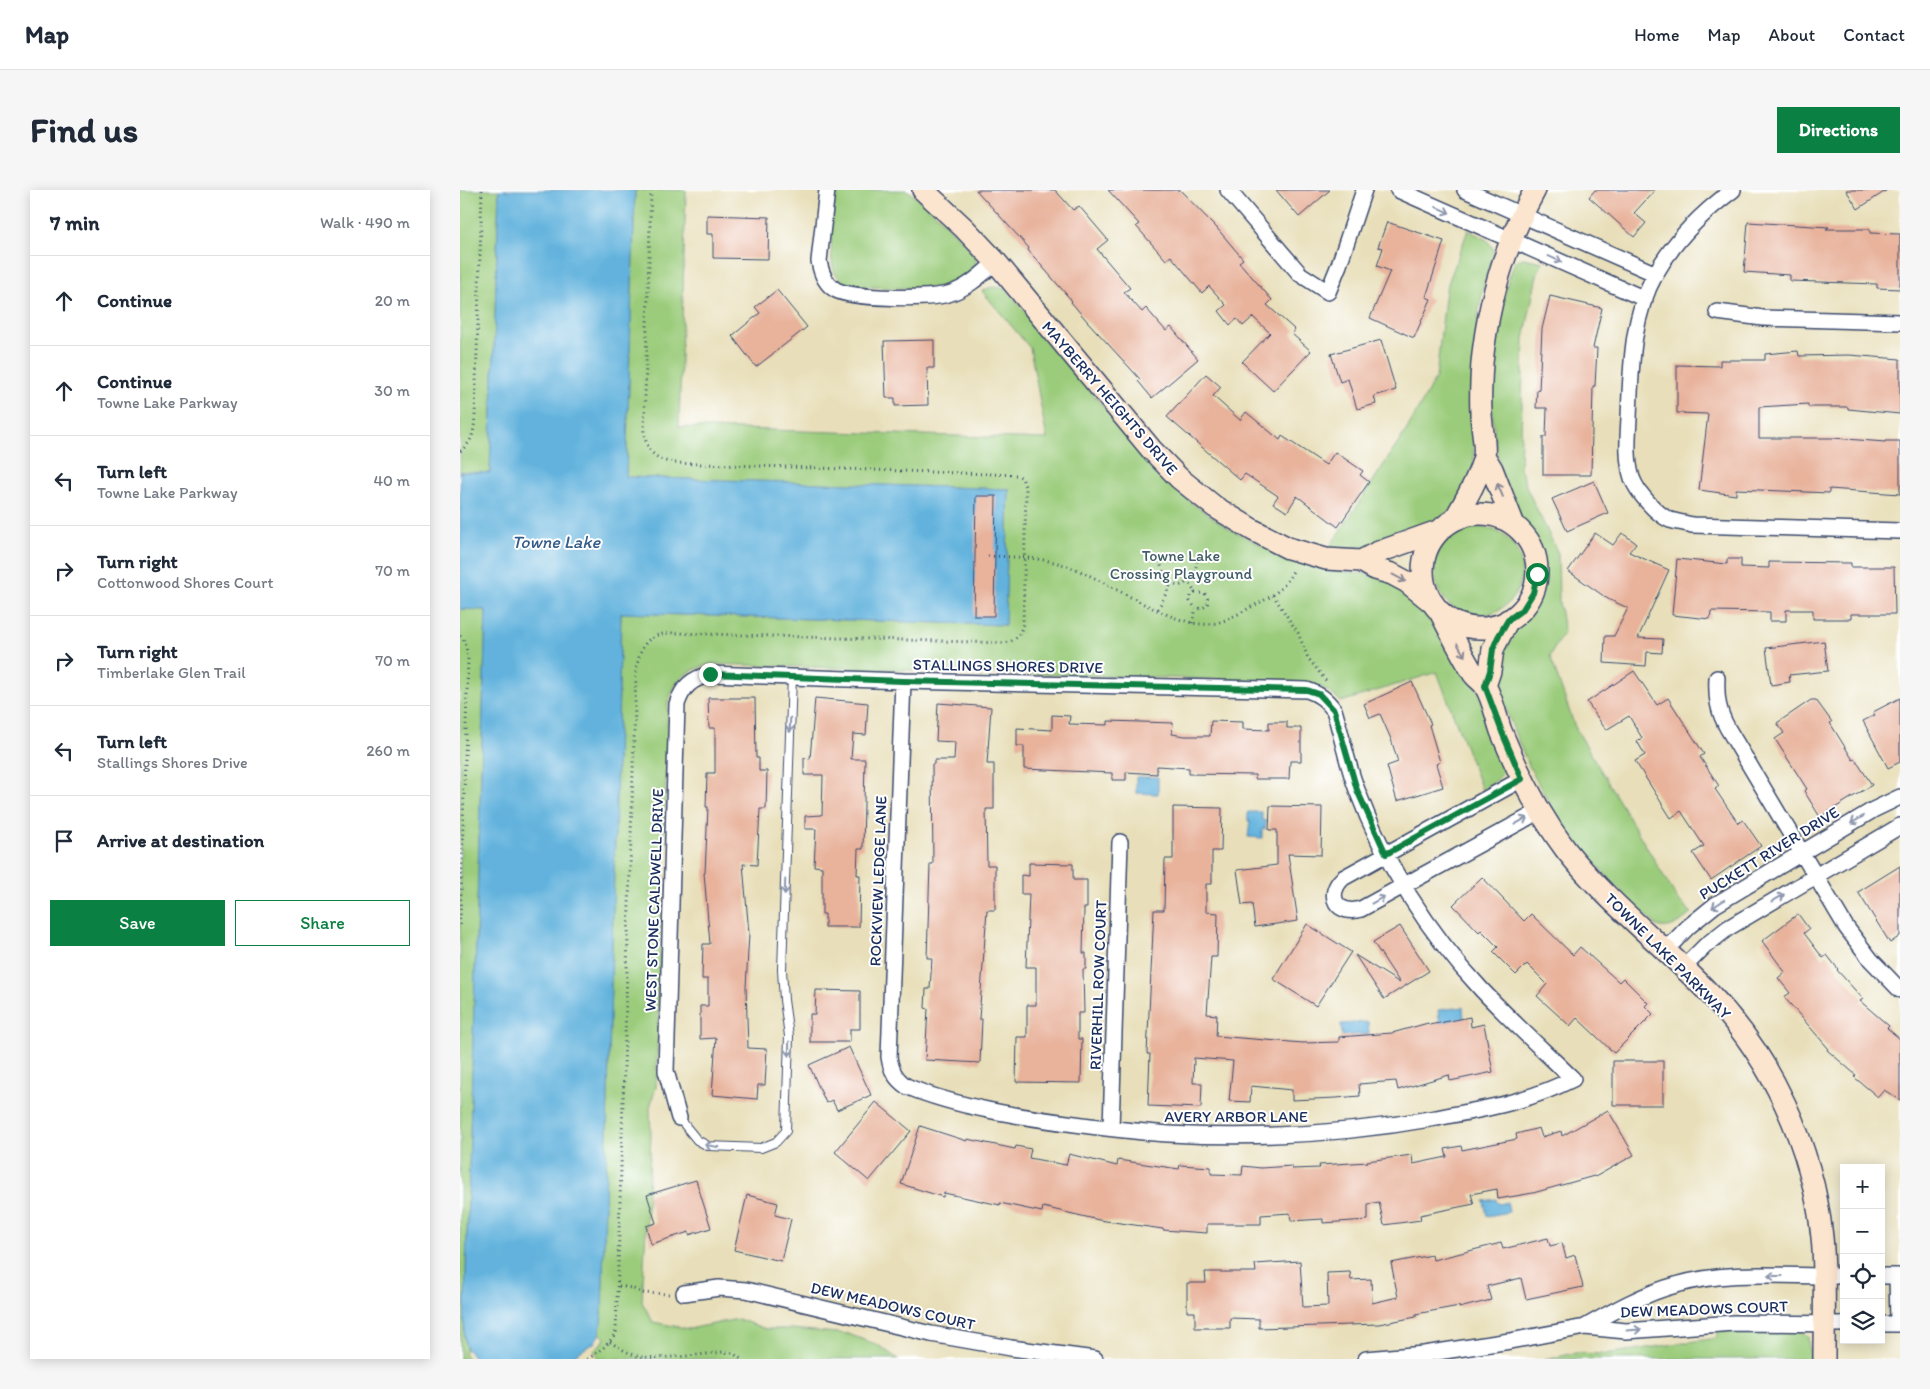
<!DOCTYPE html>
<html lang="en">
<head>
<meta charset="utf-8">
<style>
	body { margin:0; font-family:Itim,sans-serif; background:#f6f6f7; color:#1f2937 }
	.controls { position:absolute; right:15px; bottom:15px; display:grid; overflow:hidden; border-radius:0px; box-shadow:0 2px 12px #0003 }
	.controls button { width:45px; height:45px; display:grid; place-items:center; padding:0; border:0; border-bottom:1px solid #e0e1e3; background:#fff; color:#1f2937; font:25px sans-serif }
	.stop { position:absolute; width:15px; height:15px; margin:-11px; border:4px solid #0b8043; border-radius:50%; background:#fff }
	.stop.end { background:#0b8043; border-color:#fff; box-shadow:0 1px 5px #0008 }
	.list { margin:0; padding:0; list-style:none }
	h2 { display:flex; justify-content:space-between; align-items:center; height:65px; margin:0; padding:0 20px; font-size:21px }
	h2 small { font-size:16px; font-weight:400; color:#747a83 }
	.list li { display:grid; grid-template-columns:32px 1fr auto; gap:15px; align-items:center; box-sizing:border-box; height:90px; padding:0 20px; border-top:1px solid #e0e1e3 }
	.list b { display:block; font-size:19px; white-space:nowrap }
	.list p { margin:0; font-size:16px; white-space:nowrap; color:#747a83 }
	.list em { font-size:16px; font-style:normal; color:#747a83 }
	.actions { display:flex; gap:10px; padding:15px 20px }
	.actions a { flex:1; padding:11px 0; border:1px solid #0b8043; border-radius:0px; text-align:center; font-size:18px; color:#0b8043 }
	.actions .main { background:#0b8043; color:#fff }
	.icon { flex:none; width:28px; height:28px; fill:none; stroke:currentColor; stroke-width:2; stroke-linecap:round; stroke-linejoin:round }
	.map { position:relative; flex:none; width:1440px; height:1169px; overflow:hidden; border-radius:0px }
	header { display:flex; align-items:center; gap:30px; box-sizing:border-box; height:70px; padding:0 25px; background:#fff; border-bottom:1px solid #e0e1e3 }
	header strong { font-size:24px }
	nav { display:flex; gap:28px; margin-inline-start:auto; font-size:18px }
	.intro { display:flex; align-items:center; justify-content:space-between; box-sizing:border-box; height:120px; padding:0 30px }
	h1 { margin:0; font-size:35px }
	.button { padding:12px 22px; border-radius:0px; background:#0b8043; color:#fff; font-size:18px; font-weight:700 }
	main { display:flex; gap:30px; padding:0 30px }
	aside { flex:1; background:#fff; border-radius:0px; box-shadow:0 2px 12px #0003 }
	.map>svg:first-child { display:block }
	.green { fill:#9bcc7c; stroke:#5b7e6d }
	.water { fill:#62b2dd; stroke:#3e709e }
	.building { fill:#e8b29b }
	.lines { fill:none; stroke-linecap:round; stroke-linejoin:round }
	.lane-casing { stroke:#3a496c; stroke-width:10 }
	.street-casing { stroke:#3a496c; stroke-width:18 }
	.secondary-casing { stroke:#3a496c; stroke-width:24 }
	.path { stroke:#3a496c; stroke-width:3; stroke-dasharray:1 4; stroke-linecap:butt }
	.lane { stroke:#fff; stroke-width:8 }
	.street { stroke:#fff; stroke-width:15 }
	.secondary { stroke:#fce5cf; stroke-width:21 }
	.oneway { stroke:#8d97ae }
	.oneway2 { stroke:#8c8a96 }
	.route { stroke:#0b8043; stroke-width:6 }
	.labels { text-anchor:middle; dominant-baseline:central; stroke-width:4; stroke-linejoin:round; paint-order:stroke }
	.street-label { font-size:16px; fill:#1b2f5e; stroke:#fff }
	.park-label { font-size:16px; fill:#415e67; stroke:#fff }
	.water-label { font-size:18px; font-style:italic; fill:#345d8a; stroke:#fff }
</style>
</head>
<body>
<header>
<strong>Map</strong>
<nav><a>Home</a><a>Map</a><a>About</a><a>Contact</a></nav>
</header>
<div class="intro"><h1>Find us</h1><a class="button">Directions</a></div>
<main>
<aside>
<h2>7 min<small>Walk · 490 m</small></h2>
<ul class="list">
<li><svg class="icon" aria-label="ahead" viewBox="0 0 24 24"><path d="M12 20V5M6 11l6-6 6 6"/></svg><div><b>Continue</b></div><em>20 m</em></li>
<li><svg class="icon" aria-label="ahead" viewBox="0 0 24 24"><path d="M12 20V5M6 11l6-6 6 6"/></svg><div><b>Continue</b><p>Towne Lake Parkway</p></div><em>30 m</em></li>
<li><svg class="icon" aria-label="left" viewBox="0 0 24 24"><path d="M17 20v-9H6M10 6l-5 5 5 5"/></svg><div><b>Turn left</b><p>Towne Lake Parkway</p></div><em>40 m</em></li>
<li><svg class="icon" aria-label="right" viewBox="0 0 24 24"><path d="M7 20v-9h11M14 6l5 5-5 5"/></svg><div><b>Turn right</b><p>Cottonwood Shores Court</p></div><em>70 m</em></li>
<li><svg class="icon" aria-label="right" viewBox="0 0 24 24"><path d="M7 20v-9h11M14 6l5 5-5 5"/></svg><div><b>Turn right</b><p>Timberlake Glen Trail</p></div><em>70 m</em></li>
<li><svg class="icon" aria-label="left" viewBox="0 0 24 24"><path d="M17 20v-9H6M10 6l-5 5 5 5"/></svg><div><b>Turn left</b><p>Stallings Shores Drive</p></div><em>260 m</em></li>
<li><svg class="icon" aria-label="arrive" viewBox="0 0 24 24"><path d="M6 21V4h12l-3 4 3 4H6"/></svg><div><b>Arrive at destination</b></div></li>
</ul>
<div class="actions"><a class="main">Save</a><a>Share</a></div>
</aside>
<div class="map">
<svg width="1440" height="1169" viewBox="0 0 1440 1169">
	<rect width="100%" height="100%" fill="#fff"/>
	<filter id="ink" filterUnits="userSpaceOnUse"><feTurbulence type="fractalNoise" baseFrequency=".02" numOctaves="2"/><feDisplacementMap in="SourceGraphic" scale="10" xChannelSelector="R" yChannelSelector="G"/><feConvolveMatrix kernelMatrix="1 2 1 2 8 2 1 2 1" color-interpolation-filters="sRGB"/></filter>
	<filter id="wash" filterUnits="userSpaceOnUse"><feTurbulence type="fractalNoise" baseFrequency=".0096" numOctaves="4" result="noise"/><feDisplacementMap in="SourceGraphic" scale="20" xChannelSelector="R" yChannelSelector="G"/><feGaussianBlur stdDeviation="1.12" result="paint"/><feColorMatrix in="noise" values="0 0 0 0 0 0 0 0 0 0 0 0 0 0 0 0 0 1.4 0 .05"/><feComposite in="paint" operator="in"/></filter>
	<g filter="url(#wash)">
		<rect width="100%" height="100%" fill="#e8dfba"/>
		<path class="green" d="M0,0h39l-9,283 -30,-1z
			M175,0h51l-7,237 368,12 -17,-91 -48,-57c9,-5 15,-5 25,-1l154,186 27,24 40,28 60,31 40,11 47,5 38,19 12,17 14,16 40,66 25,69c1,15 -10,21 -22,28l-45,-118 -96,30c-14,-14 -23,-17 -42,-20l-588,-18c-25,7 -34,13 -43,38l-12,385 -6,20 1,31 -9,164 11,20 36,7 49,-10 28,10h26l56,5 30,11 20,14h-300l-4,-9 9,-8 2,-4 -5,-5 2,-18 19,-702 384,12 4,-136 -383,-12z
			M377,0h70l26,21 42,43c5,18 -16,29 -31,32 -22,4 -76,2 -97,-2 -5,-3 -9,-6 -12,-11 -7,-12 -3,-69 2,-83z
			M1008,40l19,10 6,8 1,6 -9,25 -6,30 -4,36 -3,74 2,46 -16,39 -26,20 -69,24h-34l77,-117 30,-54 10,-88z
			M1063,68l20,4 -6,13 -13,64 -4,129 8,23 30,62 1,49 5,29 -14,25 25,71 103,173 14,13c-11,8 -21,18 -35,13 -68,-64 -115,-116 -147,-206 -7,-18 -16,-42 -11,-62 3,-9 7,-20 12,-28 3,-6 10,-11 15,-16 12,-15 19,-34 16,-53 -5,-25 -26,-46 -35,-71 -24,-67 -18,-162 8,-229z
			M974 381a44 44 0 1 1 88 0a44 44 0 1 1-88 0Z
			M0,419l26,1 -22,725 2,13 -2,6 5,5h-9z
			M1332,1139l9,3 7,4 2,23h-266l32,-6 29,1 112,-16 1,-7z"/>
		<path class="water" d="M39,0h136l-9,287 383,12 -4,136 -384,-12 -19,702 -2,18 -6,10 -26,16h-94l-8,-11 -2,-13 22,-725 -26,-1v-137l30,1z
			M676,587h22v17l-22,-1z
			M788,622h14v8l4,1 -1,8h-3v9l-14,-1 2,-16h-2z
			M1003,817l1,12 -24,4 -2,-13z
			M908,832l1,12 -27,2 -1,-12z
			M1036,1009v2l4,3 7,-2 2,10 -22,4 -3,-15z"/>
		<g id="blocks">
			<path class="building" d="M516,0h79l18,20 6,-4 29,34 -11,9 33,39 -6,4 18,20 4,-4 20,23 5,-4 27,32 -46,39 -14,-17 2,-2 -53,-58 -16,-19 1,-1 -44,-51 1,-2z
				M648,0h72l36,37 27,32 -4,3 33,38 -5,5 28,25 -3,4 19,17 -38,40 -31,-29 28,-29 -17,-16 -10,9 -6,-7 -7,6 -11,-14 7,-6 -17,-19 -7,7 -31,-37 -5,4 -30,-34 3,-2z
				M816,0h54l-31,27z
				M1135,0h60l-21,23 12,10 -12,14 -45,-40z
				M1386,0h41l-29,19z
				M247,25l62,2 -1,42 -55,-1v-24h-6z
				M927,32l57,19 -18,56 5,2 -17,39 -44,-20 20,-47 -13,-5 6,-18 -5,-1z
				M1288,32l81,5 -3,2h44v4l30,1v55l-23,-1v-4l-87,-3v-6l-46,-3z
				M317,100l30,37 -51,40 -24,-31 28,-23 -5,-6z
				M1090,106l52,12 -9,40h4l-2,38h-2l-2,89h-48v-38h3l1,-29h-11l1,-19 2,1 3,-61z
				M474,150v28h-7l1,37 -33,1v-8h-9l-2,-57z
				M921,150l15,50 -22,6 2,8 -19,5 -9,-30 -8,3 -9,-28z
				M1338,161l1,5 50,-1 51,4v55l-52,-5v-2h-40v-3l-49,3v31h74l52,4v-1h15v53l-71,-5v4l-93,-4v6l-37,-5 9,-76 -31,-1v-48l43,1v-6h45v-6z
				M746,184l15,13 -8,9 27,24 6,-8 34,28 2,-4 44,29 9,-13 28,19 -3,4 9,7 -31,45 -41,-31 -10,16 -14,-9 5,-7 -33,-22 -5,6 -73,-63z
				M1134,291l14,32 -41,18 -15,-32z
				M516,306h20l-2,120h-20z
				M1135,343l18,12 9,-12 14,10 -7,9 40,18 -31,68 25,1 -1,14 -15,-1 -1,14 -42,-3 1,-27h9l14,-28 -20,-9 -40,-28z
				M1217,369l50,5v-5h14v8l28,1v-6l82,1v4h43l1,47h-44v5h-38v-9h-27v11h-16v-9l-59,-1 -1,8 -38,-4z
				M1364,451l4,30 -39,4 1,7 -19,3 -5,-37z
				M1174,481l23,34 11,-7 36,56 -4,3 19,29 -4,3 23,34 5,-3 18,26 -50,34 -18,-27 11,-7 -23,-35 -10,7 -36,-57 10,-6 -8,-14 5,-3 -13,-22 -23,14 -19,-28z
				M952,492l19,42 -2,1 11,37 -4,2 7,23 -46,14 -10,-35 11,-4 -7,-23 -11,-25 -10,4 -6,-14z
				M248,508h47l1,60h3v13h8l-1,38h-6l-3,56 -14,-1 6,70 -3,53 2,61 19,1 -2,36h-7l-1,14 -45,-4 4,-57 -16,1v-33h8v-27h-6l1,-35h7l-6,-71h1l3,-66h-2l1,-34h8v-45h-6z
				M355,508l53,5 -2,32 -13,-1 -2,25h14l-2,90h-5l-1,26h3l-1,52h-34v-13h-3v-47l-8,-1 2,-37h-11v-13l17,-1 1,-40h-19v-17l6,1z
				M1440,508v64l-12,6 -25,-47 12,-6 -2,-3z
				M1351,510h5l16,22 -2,1 23,37 2,-1 17,26 -52,32 -16,-26 3,-2 -32,-50 9,-6 -7,-10z
				M478,513l53,4 -4,57h7v45h-8l1,56h8v45h-8l-8,109h3l-2,44 -55,-3 3,-51 -3,-1 1,-19h4l2,-31h-5l3,-94h3l-1,-100h2v-4h20l1,-18 -19,-1z
				M592,525l18,1 -1,8 39,1v-4l65,2 -1,11 13,2h25l1,-15 32,1v7l26,1v-8h18v6h14v33h-11l-1,18h-34v-4l-66,-1v-6l-32,-2v8l-31,-2v8h-14v-7l-88,-4v-23h-7v-18l35,2z
				M810,616l52,1 -1,48 -33,-1 10,67 -43,6 -3,-23 -10,1 -5,-35 40,-5v-35h-8z
				M713,617l49,1 -1,43h-9v33h-6v28l12,1 -1,44h-6l-4,57 10,1 -1,21 87,7 36,-1v-5l53,-4 36,-10 1,2 41,-8 1,10 13,-3 9,48 -43,9 -1,-6 -51,15 -2,-9 -37,3 1,12 -24,2 -44,2v-10l-41,-4 -1,16 -21,-1 4,-40 -39,-3 -1,25h9l-1,25 -53,-2 2,-52h-3l7,-144h10l1,-51h8z
				M569,673l44,1v16h14v28h-3l-1,45h3v16h-3l1,44h-6v26h4l-1,44 -65,-1 1,-45h10v-32h9v-38h-10l3,-73h-8v-19l8,1z
				M1440,676v70l-10,7 -32,-51z
				M1022,687l42,44 7,-7 42,41 7,-8 39,35 4,-4 25,25 -3,3 8,8 -39,39 -37,-35 -7,8 -33,-30 10,-12 -20,-20 -11,11 -23,-23 5,-5 -17,-17 -2,2 -26,-27z
				M1338,724l11,15 -5,4 19,25 4,-3 11,14 -1,1 26,29 -3,2 29,25 -2,2 13,11v61l-16,-10 -6,7 -24,-20 2,-2 -29,-25 1,-2 -44,-51 6,-4 -12,-15 7,-6 -23,-31z
				M847,734l44,28 -35,54 -43,-27z
				M940,736l29,45 -45,28 -29,-44 45,28 -27,-41z
				M356,800l44,1v38h-10v13h-40v-28h5z
				M389,857l22,48 -34,15 -5,-10 -6,3 -17,-38z
				M1153,871h50v44h-50z
				M416,912l35,29 -42,50 -34,-29z
				M1148,920l26,45 -39,22 -1,-1 -61,17 -35,6 -1,-10 -26,5 3,10 -54,11 1,5 -37,5 -5,-23 -11,2v16l-45,3v-4l-32,2 -1,-8 -29,2v9h-54v9l-44,-3v-1l-64,-9 -56,-13 -1,5 -42,-9v2l-56,-12 -1,4 -42,-13 19,-58 47,15v-2l48,10 1,-3 15,3 -2,9 37,7 3,-11 48,12 1,-6 61,9 1,-4 31,2v7l31,1 1,-9 18,2 31,-2v3l28,-1 -1,-3 49,-3 -1,-1 45,-6 1,9 34,-7 -2,-8 16,-3 1,4 55,-11 -1,-5 23,-6 3,9 19,-6 1,5z
				M236,990l15,48 -22,7v-3l-38,12 -5,-18 10,-3 -9,-28z
				M287,1005l31,8 -3,12 16,4 -10,42 -47,-11z
				M1088,1048l2,8 12,-3 4,15 9,-3 8,32 -57,12 -5,-21 -34,8 4,14 -32,8v-2l-43,8v3l-37,7 -120,4v-9l-29,-1v10h-35v-16h-8v-29h19l-1,-11h51l-1,-8 45,-3 3,46 25,-1 -1,-33 23,-1 1,8 20,-1 1,24 26,-6 -7,-34 41,-8 1,5 68,-17 2,6z"/>
		</g>
	</g>
	<g filter="url(#ink)">
		<use href="#blocks" fill-opacity="0" stroke="#3a496c" stroke-width="1"/>
		<g class="lines">
			<g class="lane-casing">
				<path id="lane" d="M219,928l18,22 11,6 53,2 15,-6 10,-11 3,-95 -5,-36 -2,-30 10,-294"/>
			</g>
			<g class="street-casing">
				<path id="street" d="M367,0l-8,71c2,12 6,23 17,29 17,9 98,10 115,3 18,-6 31,-19 45,-31
					M768,0l72,84 28,18 11,-27 25,-75
					M938,0l247,109
					M1005,0l191,84
					M1273,0c-31,23 -58,49 -77,83 -25,44 -25,96 -27,145 -1,19 -3,41 3,60 5,14 24,36 38,42 7,2 15,3 22,5l208,6
					M1257,122l46,6 137,4
					M1257,488c-1,20 1,33 11,51l118,198 25,33 29,30
					M1062,589l-179,99c-18,17 -6,38 18,31l179,-98
					M1205,761l23,-24 27,-22 158,-95 27,-13
					M1223,778l22,-22 23,-18 172,-102
					M219,928l-13,-47 11,-367c6,-18 15,-25 33,-30l193,7 404,9c12,4 19,9 27,20 8,26 13,54 23,80 27,73 71,142 124,199 29,31 61,60 92,90 -46,23 -87,30 -137,39 -89,16 -178,21 -267,16 -32,-2 -63,-6 -94,-10 -54,-7 -119,-17 -169,-38 -11,-8 -15,-16 -17,-29l14,-376
					M651,938l9,-286
					M1421,1086h19
					M1437,1086l1,48
					M224,1103l35,-5 27,2 185,44 80,14 84,11
					M1421,1134h19
					M1125,1137c28,-16 60,-34 91,-42 53,-16 113,-8 168,-9
					M906,1169l58,-5 86,-13 75,-14 41,4 108,-8 110,1"/>
			</g>
			<g class="secondary-casing">
				<path id="secondary" d="M463,0l41,38 32,34 155,187 28,29 36,29 38,23 35,18 38,11 35,2 14,8 17,5 15,8 26,21
					M1024,266l8,13 22,56
					M963 381a57 57 0 1 1 114 0a57 57 0 1 1-114 0Z
					M995,329c11,-20 23,-40 29,-62 2,-12 -3,-32 -3,-45 -1,-16 0,-33 1,-49 6,-62 23,-119 53,-173
					M901,371l15,-8 62,-22
					M980,422c11,21 21,41 33,61 3,5 9,8 12,13 8,13 11,31 16,45 17,42 38,83 65,119 41,52 96,94 142,142 63,64 105,155 114,245 4,40 2,81 2,122
					M1025,496l5,-15 3,-22 15,-29"/>
			</g>
			<path class="path" d="M0,261c13,-9 14,-20 15,-35l7,-226
				M528,366c27,1 56,1 82,11 36,13 104,61 139,57 15,-1 29,-10 42,-17 20,-10 32,-16 42,-36
				M699,371c3,6 6,18 12,22 14,10 26,-12 26,-23
				M728,390l7,13
				M735,403h9c8,8 3,16 -8,16
				M735,403l-4,3 -1,5 6,8
				M813,405l25,38 10,25 19,24
				M698,419l13,-25
				M732,433l4,-14
				M0,446l5,6 3,15 -8,269
				M159,1096l12,2 12,5 26,1
				M150,1152c10,6 20,13 32,15 24,2 57,-2 81,-5l10,1 8,6
				M127,1169c13,-7 21,-14 29,-27l20,-660c4,-26 10,-39 38,-39l331,10c12,-3 15,-8 18,-19l3,-135 -4,-11 -5,-3 -344,-12c-19,-4 -27,-13 -29,-32l7,-241"/>
			<use href="#lane" class="lane"/>
			<use href="#street" class="street"/>
			<use href="#secondary" class="secondary"/>
		</g>
		<defs><path id="oneway-shaft" d="M-6 0H5M1.5-3L5.5 0L1.5 3" fill="none" stroke-width="1.6" stroke-linecap="round" stroke-linejoin="round" transform="scale(1.25)"/></defs>
		<g class="oneway">
			<use href="#oneway-shaft" transform="translate(983 20) rotate(24)"/>
			<use href="#oneway-shaft" transform="translate(1095 69) rotate(24)"/>
			<use href="#oneway-shaft" transform="translate(330 535) rotate(92)"/>
			<use href="#oneway-shaft" transform="translate(1397 630) rotate(149)"/>
			<use href="#oneway-shaft" transform="translate(1061 631) rotate(-29)"/>
			<use href="#oneway-shaft" transform="translate(325 697) rotate(92)"/>
			<use href="#oneway-shaft" transform="translate(1318 708) rotate(-31)"/>
			<use href="#oneway-shaft" transform="translate(918 710) rotate(-29)"/>
			<use href="#oneway-shaft" transform="translate(1258 714) rotate(146)"/>
			<use href="#oneway-shaft" transform="translate(329 859) rotate(91)"/>
			<use href="#oneway-shaft" transform="translate(252 956) rotate(-171)"/>
			<use href="#oneway-shaft" transform="translate(1315 1086) rotate(-180)"/>
			<use href="#oneway-shaft" transform="translate(1174 1140) rotate(-4)"/>
		</g>
		<g class="oneway2">
			<use href="#oneway-shaft" transform="translate(1040 300) rotate(-113)"/>
			<use href="#oneway-shaft" transform="translate(939 388) rotate(28)"/>
			<use href="#oneway-shaft" transform="translate(1001 460) rotate(59)"/>
		</g>
	</g>
	<g class="lines" filter="url(#ink)">
		<path class="route" d="M250,484l193,7 404,9 12,4 15,16 23,80 29,64 136,-75 -20,-47 -17,-46 5,-15 3,-22 5,-12 10,-17 15,-11 10,-16 4,-19"/>
	</g>
	<g class="labels">
		<g class="street-label">
			<text transform="translate(650 208) rotate(49)">MAYBERRY HEIGHTS DRIVE</text>
			<text transform="translate(548 476) rotate(1)">STALLINGS SHORES DRIVE</text>
			<text transform="translate(1309 663) rotate(-32)">PUCKETT RIVER DRIVE</text>
			<text transform="translate(418 691) rotate(-88)">ROCKVIEW LEDGE LANE</text>
			<text transform="translate(194 710) rotate(-88)">WEST STONE CALDWELL DRIVE</text>
			<text transform="translate(1208 766) rotate(45)">TOWNE LAKE PARKWAY</text>
			<text transform="translate(638 795) rotate(-88)">RIVERHILL ROW COURT</text>
			<text x="776" y="926">AVERY ARBOR LANE</text>
			<text transform="translate(433 1116) rotate(13)">DEW MEADOWS COURT</text>
			<text transform="translate(1244 1119) rotate(-2)">DEW MEADOWS COURT</text>
		</g>
		<g class="park-label">
			<text x="721" y="365">Towne Lake<tspan x="721" dy="18">Crossing Playground</tspan></text>
		</g>
		<g class="water-label">
			<text x="96" y="352">Towne Lake</text>
		</g>
	</g>
</svg>
<div class="controls">
<button>+</button>
<button>−</button>
<button><svg class="icon" aria-label="locate" viewBox="0 0 24 24"><circle cx="12" cy="12" r="6"/><path d="M12 2v4M12 18v4M2 12h4M18 12h4"/></svg></button>
<button><svg class="icon" aria-label="layers" viewBox="0 0 24 24"><path d="M12 4l9 5-9 5-9-5zM3 14l9 5 9-5"/></svg></button>
</div>
<div class="stop" style="left:1077px;top:384px"></div>
<div class="stop end" style="left:250px;top:484px"></div>
</div>
</main>
</body>
</html>
